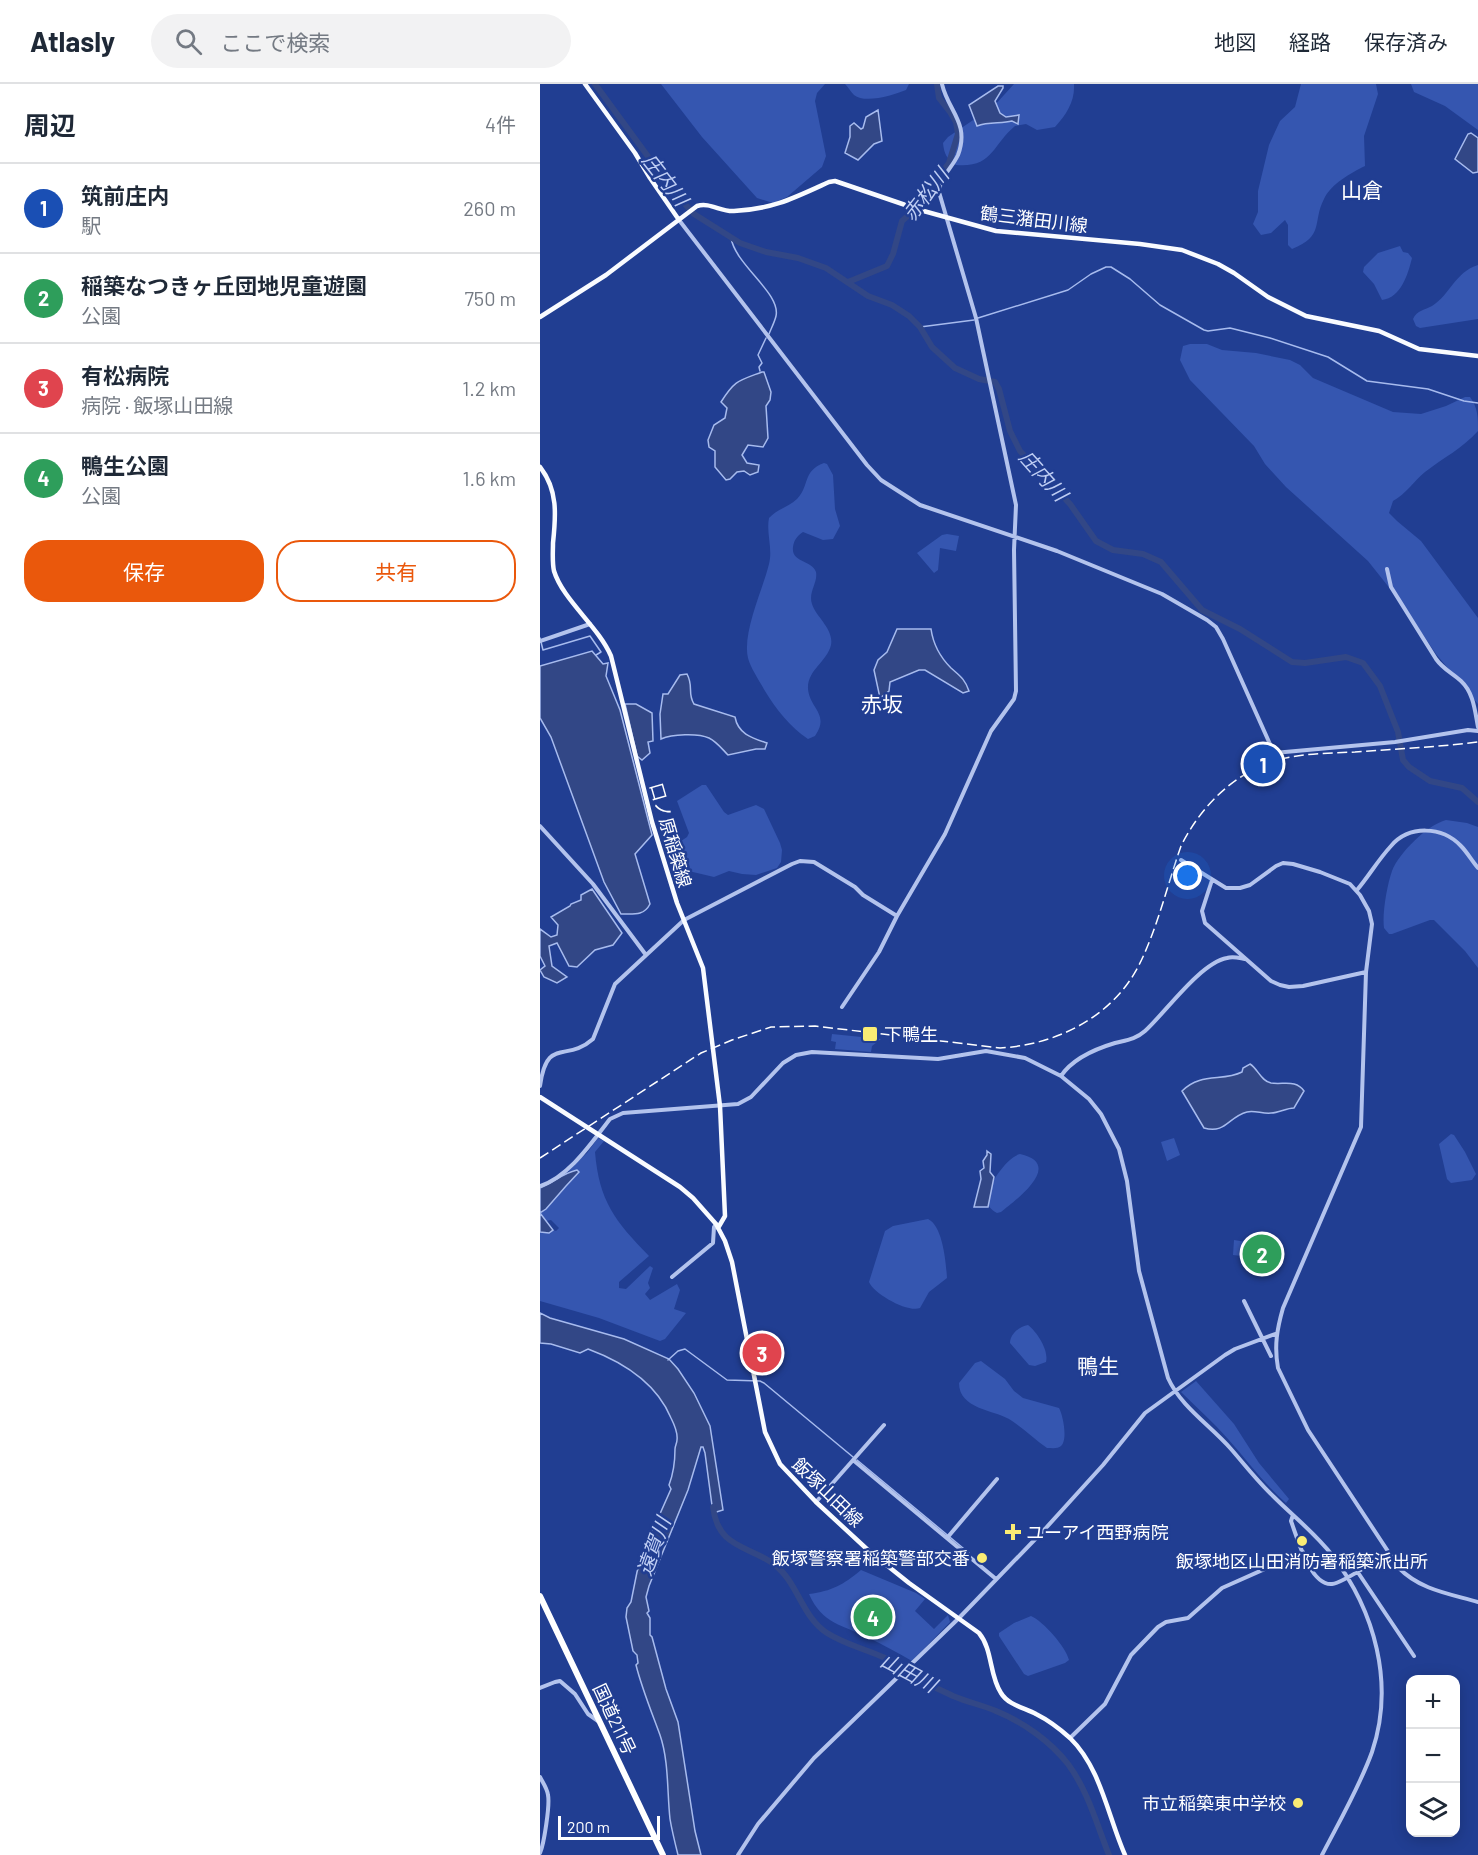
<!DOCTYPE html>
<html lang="ja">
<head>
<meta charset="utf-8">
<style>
	body { margin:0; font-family:Barlow,"Noto Sans JP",sans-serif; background:#f2f2f3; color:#1f2937 }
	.controls { position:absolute; right:18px; bottom:18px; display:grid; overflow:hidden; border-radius:12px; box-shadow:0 3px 15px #0003 }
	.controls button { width:54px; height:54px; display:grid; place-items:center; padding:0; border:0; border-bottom:2px solid #e0e1e3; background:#fff; color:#1f2937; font:30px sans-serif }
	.scale { position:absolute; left:18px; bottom:15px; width:102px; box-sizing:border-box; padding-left:6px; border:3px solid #fff; border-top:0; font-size:16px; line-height:21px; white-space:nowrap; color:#fff; -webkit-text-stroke:4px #213e92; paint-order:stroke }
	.you { position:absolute; left:648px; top:792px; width:21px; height:21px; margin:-15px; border:4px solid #fff; border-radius:50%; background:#1a73e8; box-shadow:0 0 0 9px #1a73e833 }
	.badge { display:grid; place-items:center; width:39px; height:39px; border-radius:50%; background:#ea580c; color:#fff; font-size:20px; font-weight:700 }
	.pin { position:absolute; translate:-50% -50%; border:3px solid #fff; box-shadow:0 2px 6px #0006 }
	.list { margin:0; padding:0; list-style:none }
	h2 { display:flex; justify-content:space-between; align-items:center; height:78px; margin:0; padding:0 24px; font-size:26px }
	h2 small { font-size:20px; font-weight:400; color:#747a83 }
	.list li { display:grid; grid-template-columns:39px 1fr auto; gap:18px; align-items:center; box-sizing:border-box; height:90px; padding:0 24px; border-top:2px solid #e0e1e3 }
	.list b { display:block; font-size:22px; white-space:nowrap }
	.list p { margin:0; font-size:20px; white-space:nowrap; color:#747a83 }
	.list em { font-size:20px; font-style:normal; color:#747a83 }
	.actions { display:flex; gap:12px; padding:18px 24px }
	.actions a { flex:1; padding:14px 0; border:2px solid #ea580c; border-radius:24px; text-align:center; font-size:21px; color:#ea580c }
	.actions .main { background:#ea580c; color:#fff }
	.icon { flex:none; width:33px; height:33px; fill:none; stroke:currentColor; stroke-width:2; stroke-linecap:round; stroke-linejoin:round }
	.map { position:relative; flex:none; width:938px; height:1771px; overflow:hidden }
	header { display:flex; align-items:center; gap:36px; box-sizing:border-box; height:84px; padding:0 30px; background:#fff; border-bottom:2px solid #e0e1e3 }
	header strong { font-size:28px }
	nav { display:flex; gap:33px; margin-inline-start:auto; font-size:21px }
	.search { width:420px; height:54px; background:#f2f2f3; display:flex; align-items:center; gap:15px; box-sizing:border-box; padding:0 21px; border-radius:33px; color:#747a83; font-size:22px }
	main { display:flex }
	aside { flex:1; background:#fff }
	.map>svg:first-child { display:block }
	.green { fill:#3556b0 }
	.water { fill:#324786; stroke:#a7bbee; stroke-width:1.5 }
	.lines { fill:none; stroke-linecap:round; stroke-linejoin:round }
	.stream { stroke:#a7bbee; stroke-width:1.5 }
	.river { stroke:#324786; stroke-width:6 }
	.minor { stroke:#b3c3ed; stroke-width:4 }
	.major { stroke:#f9fbff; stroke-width:4.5 }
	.highway { stroke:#fff; stroke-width:6 }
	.rail { stroke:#fff; stroke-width:1.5; stroke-dasharray:10 4.5; stroke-linecap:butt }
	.poi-dot { fill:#faec74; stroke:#213e92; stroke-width:2 }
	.labels { text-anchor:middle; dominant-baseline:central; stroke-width:5; stroke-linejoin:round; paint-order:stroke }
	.street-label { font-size:18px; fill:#fff; stroke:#213e92 }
	.poi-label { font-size:18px; fill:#fff; stroke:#213e92; text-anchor:start }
	.water-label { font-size:20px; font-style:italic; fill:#bfcef4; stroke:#213e92 }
	.quarter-label { font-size:21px; fill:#fff; stroke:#213e92 }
</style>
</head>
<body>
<header>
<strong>Atlasly</strong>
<div class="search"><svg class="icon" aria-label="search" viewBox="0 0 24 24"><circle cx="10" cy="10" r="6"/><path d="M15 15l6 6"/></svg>ここで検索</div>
<nav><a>地図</a><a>経路</a><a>保存済み</a></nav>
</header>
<main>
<aside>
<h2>周辺<small>4件</small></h2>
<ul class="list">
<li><span class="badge" style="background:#1a4fb4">1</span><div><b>筑前庄内</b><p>駅</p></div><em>260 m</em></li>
<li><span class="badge" style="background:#2e9e5b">2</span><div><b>稲築なつきヶ丘団地児童遊園</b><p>公園</p></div><em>750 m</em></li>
<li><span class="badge" style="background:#e0444e">3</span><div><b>有松病院</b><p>病院 · 飯塚山田線</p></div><em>1.2 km</em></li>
<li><span class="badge" style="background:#2e9e5b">4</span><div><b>鴨生公園</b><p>公園</p></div><em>1.6 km</em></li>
</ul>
<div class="actions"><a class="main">保存</a><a>共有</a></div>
</aside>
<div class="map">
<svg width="938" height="1771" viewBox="0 0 938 1771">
	<rect width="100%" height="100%" fill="#213e92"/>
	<path class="green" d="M121,0h164l-8,9 -2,8 11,55 -4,11 -35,30 -14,6 -16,-5 -55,-61z
		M305,0h64l-3,6c-12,5 -41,14 -52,5 -3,-3 -6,-8 -9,-11z
		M474,0h60c1,17 -7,30 -19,43l-18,3 -11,-6 -11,2c-23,19 -22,42 -59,39 -9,-6 -12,-11 -13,-22l5,-6 46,-31z
		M761,0h75l2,10 -14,42 1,30c-14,7 -34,18 -41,33 -12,23 1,37 -32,50l-4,-4v-20l-3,-5 -14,13 -10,2 -8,-11 5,-12v-21l11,-46 11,-24 15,-14z
		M871,0h67v46l-33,-24 -31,-14z
		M860,162l3,6 5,1 4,5c-4,16 -11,40 -30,42l-8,-16 -11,-12 1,-5 14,-14z
		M938,181v54l-58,9 -4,-2 -3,-7c4,-9 12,-9 19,-13 18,-11 23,-34 46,-41z
		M650,260h17l15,6 34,3 34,7 10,5 13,13 80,34 28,2 25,-8 19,-9h5c8,11 8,20 8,34 -15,17 -35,27 -53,41 -11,9 -19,22 -32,29l-4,12 8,8 24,20 57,77v86l-42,-50 -33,-49 -35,-44 -82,-74 -21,-23 -11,-18 -64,-66 -10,-20 3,-14z
		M284,379l3,1 6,11 2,34 5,17 -7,13 -10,1 -20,-8c-6,4 -9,8 -10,15 -2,16 19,13 23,25 2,11 -8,20 -4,32 4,13 22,25 19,41 -4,17 -24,25 -23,44 2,20 22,25 7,47l-7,3c-18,-12 -32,-30 -43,-48 -6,-11 -14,-22 -17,-33 -6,-25 15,-69 21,-94 4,-16 -3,-31 0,-46 8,-9 20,-11 28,-19 13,-13 5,-28 27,-36z
		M407,450l12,2 -3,15 -16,-3 -2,22 -4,3 -17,-20 25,-18z
		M162,701h4l18,27 4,3 28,-10 8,4 16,34 2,7 -1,12 -4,6 -21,7 -14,-1 -13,-3 -15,6 -38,-9 -7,-11 -1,-7 19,-13 2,-4 -12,-32z
		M906,736l21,3 11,4v141l-13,-17 -31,-31h-4l-38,14h-3l-5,-6c-2,-14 3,-43 8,-57 7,-18 35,-46 54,-51z
		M292,950l49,5 -9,7 -1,6 -36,-3 1,-7 -5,-1z
		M911,1050l3,1 11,17 11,22 -4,6 -21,3 -4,-4 -8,-35z
		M58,1054l6,3 -9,11c4,49 20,69 54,104l-30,26v6l7,1 24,-23 3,2 -5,15 2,5 -5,6 5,6 27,-16 3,6 -6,19 12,4 -21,26 -5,2 -61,-23 -59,-17v-69l9,1 4,-3 3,1 3,-3 -8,-8 -5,1 -6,-8 6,-4 33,-37 -5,-2 -8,2 21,-19z
		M634,1054l6,17 -13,6 -6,-19z
		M480,1070c45,10 -4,46 -19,58l-4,1c-6,-3 -11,-9 -11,-15 3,-14 21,-41 34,-44z
		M388,1135c15,7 18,44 19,59l-18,14 -9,16c-12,5 -46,-14 -51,-26l16,-51 8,-5z
		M694,1156l18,3 -2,14 -17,-2z
		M719,1157l11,2 -5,27 -9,-4z
		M488,1241c9,7 21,25 18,37l-11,4 -6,-1 -19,-22c0,-9 10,-17 18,-18z
		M441,1277l24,18 9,12 9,7 36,10c4,7 9,32 2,38 -3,3 -9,2 -14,2 -13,-9 -24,-20 -38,-29 -15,-9 -50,-10 -50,-36l16,-20z
		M656,1297l38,43 25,39 30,36 -3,4c-22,-19 -39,-43 -58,-64 -15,-17 -32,-32 -47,-47z
		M321,1486l55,23 9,6 -10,12 19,18 14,-14 2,7 -38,39c-14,-8 -28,-16 -43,-23 -26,-13 -47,-14 -60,-44 23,-3 34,-9 52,-24z
		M491,1532c12,5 35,31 38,44l-4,3 -37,13 -4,-2 -25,-38v-3l15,-10z"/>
	<path class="water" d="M458,2h5v2l-8,13 5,12 6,4 13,-2 -1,9 -6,-3c-11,3 -23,0 -35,5l-8,-21z
		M338,26l4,31 -8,3 -16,16 -13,-7 5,-16v-11l4,-3 7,6 2,-1 3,-11z
		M931,49l7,5v34l-5,1 -18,-14 13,-25z
		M222,288h2l7,20 -1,8 -4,6 2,32 -5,9 -15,-2 -6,10 5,8 12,2 -1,7 -8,3 -6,-4 -7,1 -7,7 -4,1 -11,-13v-16l-6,-4 -1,-7 6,-15 11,-7 2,-10 -6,-6c14,-22 17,-21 41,-30z
		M357,545h34c2,14 9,28 20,39 9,8 14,11 18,23l-6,2 -38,-23h-6l-29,12 -1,9 -9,7 -6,-28 4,-10 9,-8z
		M52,567l11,13 5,-1 -2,13 14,34 32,125 -17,19 15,50c-6,12 -16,10 -29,10l-17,-32 -53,-145 -11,-19v-52z
		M147,590c7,13 0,19 7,30l41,13c3,17 17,21 32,26l-2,6h-9l-28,6c-6,-6 -11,-13 -19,-17 -11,-5 -37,-4 -48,1l-1,-25 3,-20h5l12,-19z
		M85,620h11l16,9 1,28 -5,1 2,11 -8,7 -5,-4z
		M52,805l30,44 -9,12 -18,5 -18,17 -8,-1 -12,-23 -8,3 3,20 15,11 -10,6 -13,-6 -4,-7 5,-4 -5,-10v-27l11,8 6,-2 1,-10 -7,-8 19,-11 1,-2 10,-4v-5z
		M710,980c8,5 11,17 21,19 12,2 25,-4 33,8l-10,17c-8,0 -15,5 -23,5 -8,1 -17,-3 -24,-1 -19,5 -21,22 -43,16l-22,-37c19,-19 40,-9 60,-19l1,-4z
		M447,1067l4,3 -1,18 4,5 -6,30h-14l7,-28 -1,-8 4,-3 -1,-7 4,-6z
		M37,1086l2,2 -13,14 -20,23 -6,4 13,17 -4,3 -9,-1v-44c16,-6 20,-14 37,-18z
		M0,1229l10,5 74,21 45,20 9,10 16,24 16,33 13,84 -10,3 -8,-60 -2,-6h-2l-13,43 -39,96 -3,11 3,14 -2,2 3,5v17l2,2 14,52 12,33 17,109 6,24h-23c-3,-12 -6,-24 -8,-36 -3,-27 -1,-58 -10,-84 -8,-22 -18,-46 -24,-70l2,-2 -1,-8 -4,-4 -7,-34 1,-9 4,-6 6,-30 6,-20 28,-63 -2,-4c5,-13 6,-23 6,-36 0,-3 2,-6 2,-9 1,-7 -3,-16 -6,-22 -15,-36 -48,-56 -83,-69l-8,4 -29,-9 -11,-1z"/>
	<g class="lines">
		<path class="stream" d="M191,154c5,28 50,55 45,78 -1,5 -5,13 -7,18
			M438,234l90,-28 23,-16 15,-7h5l19,12 30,26 44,25 4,1 22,-3 40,10 58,19 39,24 61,8 36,12 14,2
			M380,243l54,-7
			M220,287l-1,-4 3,-4 -4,-8 8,-17
			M0,554l3,12 47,-14 11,16 -5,3
			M128,1276l10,-9 7,-2 42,31 33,1 4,2 89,74
			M317,1376l112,93"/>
		<path class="river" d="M55,0l79,108 20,22 46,29 26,9 32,6 28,10 42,28 24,9 17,11 11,11 12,20 23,21 24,11 16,3 4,7 11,42 10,20 50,53 26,37 17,9 30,4 18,8 41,48 38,19 52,33 13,1 41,-6 17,6 17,23 18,46 5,28 6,7 21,14 32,7 16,14
			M308,198l39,-16 6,-12 9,-33 18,-16 8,-15 21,-27 9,-29 -2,-12 -6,-10 -11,-14 -2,-14
			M173,1423c5,42 36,38 62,58 23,18 27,52 52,68 19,12 39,16 58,25 11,5 21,14 31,20 12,7 25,12 37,18 14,6 29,9 43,15 27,11 54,30 72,53 20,27 29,61 41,91"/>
		<path class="minor" d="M139,136l188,245 14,15 39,25 137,46 105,43 45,26 9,7 7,12 51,114 121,-11 73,-12 10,1
			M847,485l4,18 45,72c7,10 16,14 25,22 13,12 14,31 17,46
			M0,557l50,-17
			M0,742l53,58 53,71
			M641,776l45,28h14l10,-3 26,-19 7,-3 10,1 27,8 30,12 10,11 9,16 3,13 -6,48 -5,155 -78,181c-6,21 -9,38 -5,60l30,62 91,138c21,22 52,26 79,34
			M672,796l-10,31 3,12 66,58 9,4 9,2 14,-1 63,-14
			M817,806c12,-14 21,-30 34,-44 18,-21 51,-20 70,0 6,6 11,15 17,22
			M302,923l37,-55 18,-36 48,-82 46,-103 23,-32 2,-8 -2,-141 2,-45 -40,-187 -37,-126c1,-15 13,-24 19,-37 12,-32 -10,-44 -16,-71
			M521,992c12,-18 34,-27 54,-33 12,-3 21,-4 30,-12 20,-18 55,-68 82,-73 6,-2 12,0 18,1
			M0,1002c7,-50 26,-23 53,-47l22,-55 69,-64 108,-56 8,-3 14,1 41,25 8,8 34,21
			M0,1102c29,-9 52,-44 70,-67l13,-6 115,-9 13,-7 32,-34 13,-8 16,-3 126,7 48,-8 39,7 36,18 28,23 12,15 18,35 8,32 12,90 29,107c13,29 42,47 63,71 14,16 27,33 43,48 19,19 41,36 58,58 43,56 63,129 40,197 -13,36 -33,70 -50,103
			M132,1193l41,-34 1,-16 2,-3
			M704,1217l27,55
			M313,1376l143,119
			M276,1418l68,-77
			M753,1431l-2,6c6,16 19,65 41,63 12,-1 44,-25 57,-31
			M407,1454l50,-59
			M817,1487l57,85
			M0,1604l15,-6 5,-1 15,13 13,20 10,7
			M530,1654l35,-34 26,-49 27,-28 8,-5 22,-4 34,-30 81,-36
			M0,1693c3,6 7,11 8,18 2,10 -4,49 -8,58
			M198,1771l20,-31 56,-66 145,-140 86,-89 58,-64 42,-52 80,-58 10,-6 40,-15"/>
		<path class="major" d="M45,0l50,69 15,25 29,42
			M0,233l66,-42 91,-69c13,-4 24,6 37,5 39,-2 60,-13 95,-29l6,-1 85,29 76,21 144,13 42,6 36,14 16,9 34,24 38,19 73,15 40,18 59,7
			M0,383c18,23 16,48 13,76 0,9 -1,19 1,28 9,29 44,55 57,85l41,166 25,81 26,65 17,138 5,110 -7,12
			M0,1013l140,90 13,11 23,26 9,17 7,21 33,170 15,32 36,38 53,49 40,32 70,50c14,17 10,42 22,60 7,12 24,15 35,21 12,6 24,15 34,24 31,30 38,79 55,117"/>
		<path class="highway" d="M0,1512l123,259"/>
		<path class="rail" d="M0,1074l161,-105 31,-13 39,-13 44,-1 185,22c55,-3 111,-30 138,-81 19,-37 29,-81 43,-121 22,-44 60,-80 110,-89 21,-4 43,-4 64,-5 41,-3 82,-5 123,-10"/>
	</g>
	<g class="poi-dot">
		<rect x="322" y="942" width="16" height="16" rx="3"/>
		<path d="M470 1439h6v6h6v6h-6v6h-6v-6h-6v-6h6z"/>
		<circle cx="762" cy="1457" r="6"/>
		<circle cx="442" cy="1474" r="6"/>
		<circle cx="758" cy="1719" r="6"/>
	</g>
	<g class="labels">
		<g class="street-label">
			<text transform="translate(494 135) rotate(7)">鶴三潴田川線</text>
			<text transform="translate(131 751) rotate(74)">口ノ原稲築線</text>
			<text transform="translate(288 1408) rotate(44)">飯塚山田線</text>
			<text transform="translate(75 1635) rotate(65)">国道211号</text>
		</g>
		<g class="poi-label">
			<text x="344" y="950">下鴨生</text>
			<text x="486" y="1448">ユーアイ西野病院</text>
			<text x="430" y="1474" text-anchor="end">飯塚警察署稲築警部交番</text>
			<text x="762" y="1477" text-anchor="middle">飯塚地区山田消防署稲築派出所</text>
			<text x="746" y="1719" text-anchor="end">市立稲築東中学校</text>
		</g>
		<g class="water-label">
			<text transform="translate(126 95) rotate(52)">庄内川</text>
			<text transform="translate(385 110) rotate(-52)">赤松川</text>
			<text transform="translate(504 391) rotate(48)">庄内川</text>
			<text transform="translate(113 1462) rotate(-70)">遠賀川</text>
			<text transform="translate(369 1588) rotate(28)">山田川</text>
		</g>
		<g class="quarter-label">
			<text x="822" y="105">山倉</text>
			<text x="342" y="619">赤坂</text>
			<text x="558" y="1281">鴨生</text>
		</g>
	</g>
</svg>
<div class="controls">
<button>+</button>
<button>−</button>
<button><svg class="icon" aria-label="layers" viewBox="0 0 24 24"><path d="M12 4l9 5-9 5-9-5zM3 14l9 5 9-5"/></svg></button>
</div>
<div class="scale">200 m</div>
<div class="you"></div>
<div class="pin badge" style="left:723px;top:680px;background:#1a4fb4">1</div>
<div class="pin badge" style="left:722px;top:1170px;background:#2e9e5b">2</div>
<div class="pin badge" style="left:222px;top:1269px;background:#e0444e">3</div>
<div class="pin badge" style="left:333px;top:1533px;background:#2e9e5b">4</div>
</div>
</main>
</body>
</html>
